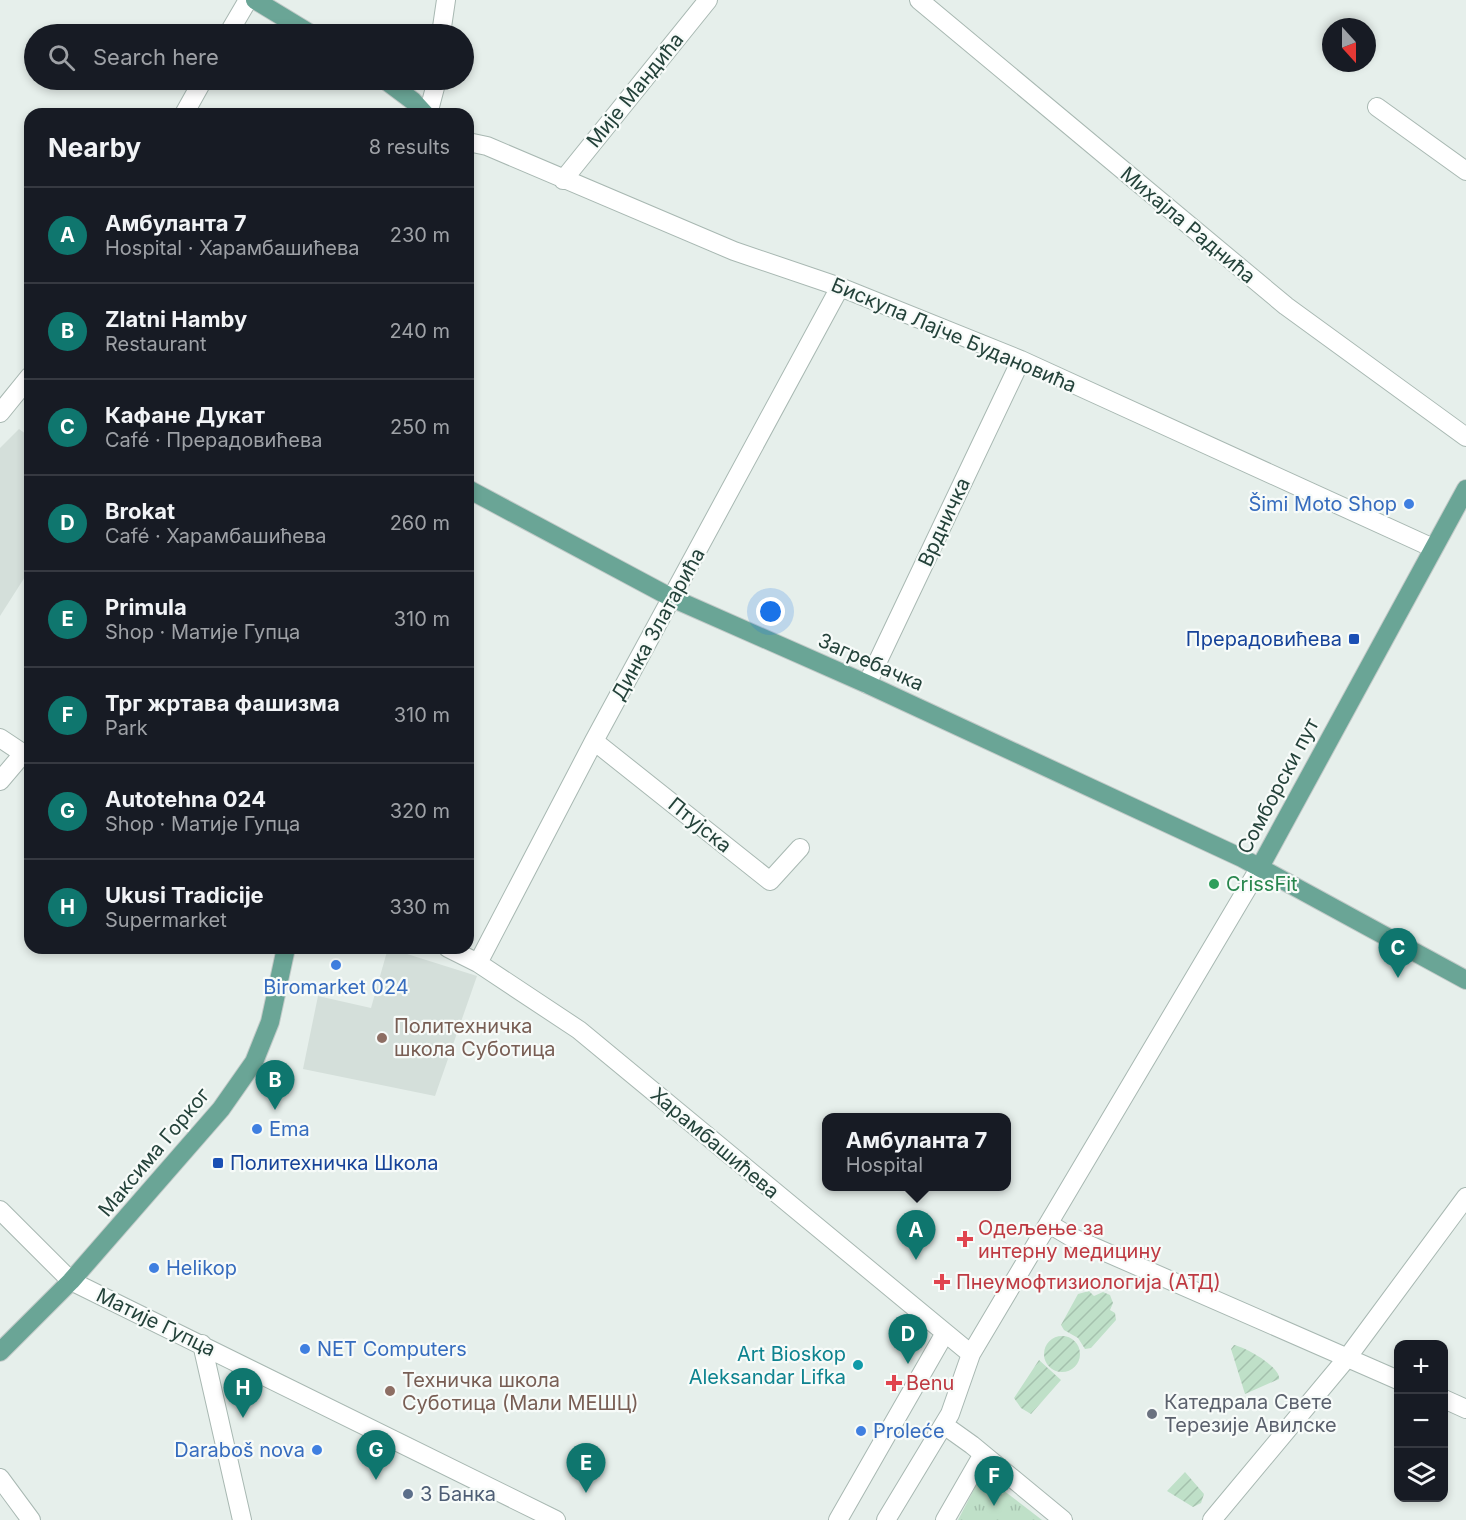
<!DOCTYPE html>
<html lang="en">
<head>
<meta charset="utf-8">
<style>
	body { margin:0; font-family:Inter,sans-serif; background:#20242c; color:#f1f3f6 }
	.controls { position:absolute; right:18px; bottom:18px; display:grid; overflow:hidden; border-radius:12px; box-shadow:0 3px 9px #0003 }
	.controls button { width:54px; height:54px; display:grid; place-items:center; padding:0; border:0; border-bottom:2px solid #363941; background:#171b24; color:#f1f3f6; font:30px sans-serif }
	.compass { position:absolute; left:1322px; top:18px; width:54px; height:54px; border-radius:50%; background:#171b24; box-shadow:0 3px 9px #0003; rotate:159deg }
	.you { position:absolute; left:771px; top:612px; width:21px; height:21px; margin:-15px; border:4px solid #fff; border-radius:50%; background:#1a73e8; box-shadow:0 0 0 9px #1a73e833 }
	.badge { display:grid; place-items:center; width:39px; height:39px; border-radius:50%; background:#0f766e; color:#fff; font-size:20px; font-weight:700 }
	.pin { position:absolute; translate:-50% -50px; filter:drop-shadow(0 2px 3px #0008) }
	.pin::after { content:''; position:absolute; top:32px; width:21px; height:18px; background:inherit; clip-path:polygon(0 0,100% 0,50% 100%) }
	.popup { position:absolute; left:822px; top:1113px; width:189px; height:78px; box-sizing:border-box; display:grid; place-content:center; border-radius:12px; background:#171b24; filter:drop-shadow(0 2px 4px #0005); font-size:20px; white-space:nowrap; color:#9ea1a6 }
	.popup b { font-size:22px; color:#f1f3f6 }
	.popup::after { content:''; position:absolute; left:50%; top:100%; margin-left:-12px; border:12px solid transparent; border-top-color:#171b24 }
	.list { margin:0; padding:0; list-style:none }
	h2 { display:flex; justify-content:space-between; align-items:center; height:78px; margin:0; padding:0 24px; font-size:26px }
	h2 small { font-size:20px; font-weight:400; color:#9ea1a6 }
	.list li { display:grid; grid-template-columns:39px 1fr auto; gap:18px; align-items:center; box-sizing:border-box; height:96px; padding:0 24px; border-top:2px solid #363941 }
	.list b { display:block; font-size:22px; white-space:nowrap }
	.list p { margin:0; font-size:20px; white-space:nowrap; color:#9ea1a6 }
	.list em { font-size:20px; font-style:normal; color:#9ea1a6 }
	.icon { flex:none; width:33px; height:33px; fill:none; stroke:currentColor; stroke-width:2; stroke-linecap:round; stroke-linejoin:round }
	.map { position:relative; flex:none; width:1466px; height:1520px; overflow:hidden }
	.search { position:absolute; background:#171b24; box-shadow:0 3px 9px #0003; left:24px; top:24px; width:450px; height:66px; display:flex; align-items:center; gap:15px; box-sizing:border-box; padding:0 21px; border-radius:33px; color:#9ea1a6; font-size:22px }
	.panel { position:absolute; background:#171b24; box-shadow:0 3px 9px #0003; left:24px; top:108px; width:450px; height:846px; border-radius:18px }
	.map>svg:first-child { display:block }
	.built { fill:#d4dfda }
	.grass { fill:url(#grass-tufts) }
	.garden { fill:url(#garden-furrows) }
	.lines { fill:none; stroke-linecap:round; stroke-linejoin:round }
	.minor-casing { stroke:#a8b8b2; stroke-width:20 }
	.major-casing { stroke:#c2cac8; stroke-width:20 }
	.minor { stroke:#fff; stroke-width:18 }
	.major { stroke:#6aa596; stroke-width:18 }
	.shop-dot { fill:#3f7fe0; stroke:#f7fbf9; stroke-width:2 }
	.transit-dot { fill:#1a4fb4; stroke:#f7fbf9; stroke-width:2 }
	.leisure-dot { fill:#2e9e5b; stroke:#f7fbf9; stroke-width:2 }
	.education-dot { fill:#8d6e63; stroke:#f7fbf9; stroke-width:2 }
	.health-dot { fill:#e0444e; stroke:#f7fbf9; stroke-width:2 }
	.culture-dot { fill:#0f9aa8; stroke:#f7fbf9; stroke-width:2 }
	.worship-dot { fill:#6b7280; stroke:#f7fbf9; stroke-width:2 }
	.service-dot { fill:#5c6f8a; stroke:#f7fbf9; stroke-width:2 }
	.labels { text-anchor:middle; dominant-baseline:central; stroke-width:4.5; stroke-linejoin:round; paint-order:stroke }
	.street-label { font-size:20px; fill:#24423a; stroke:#f7fbf9 }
	.shop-label { font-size:20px; fill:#366cbe; stroke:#f7fbf9; text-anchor:start }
	.transit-label { font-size:20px; fill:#164399; stroke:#f7fbf9; text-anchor:end }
	.leisure-label { font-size:20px; fill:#27864d; stroke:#f7fbf9; text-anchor:start }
	.education-label { font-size:20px; fill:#785e54; stroke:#f7fbf9; text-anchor:start }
	.health-label { font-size:20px; fill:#be3a42; stroke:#f7fbf9; text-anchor:start }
	.culture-label { font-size:20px; fill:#0d838f; stroke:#f7fbf9; text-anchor:end }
	.worship-label { font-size:20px; fill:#5b616d; stroke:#f7fbf9; text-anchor:start }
	.service-label { font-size:20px; fill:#4e5e75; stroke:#f7fbf9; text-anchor:start }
</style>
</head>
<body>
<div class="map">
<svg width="1466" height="1520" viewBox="0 0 1466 1520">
	<defs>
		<pattern id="grass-tufts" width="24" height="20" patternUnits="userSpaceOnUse" patternTransform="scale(1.5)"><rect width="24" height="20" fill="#bfe0c8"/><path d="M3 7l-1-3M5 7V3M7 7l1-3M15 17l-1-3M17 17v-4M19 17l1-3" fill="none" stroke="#a4c1ad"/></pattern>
		<pattern id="garden-furrows" width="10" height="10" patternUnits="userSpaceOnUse" patternTransform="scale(1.5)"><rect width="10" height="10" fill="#bfe0c8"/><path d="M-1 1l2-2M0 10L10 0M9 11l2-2" fill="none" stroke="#a4c1ad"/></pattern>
	</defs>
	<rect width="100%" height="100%" fill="#e6efeb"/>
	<path class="built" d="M19,429l11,8v132l-30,47v-168z
		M388,948l89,28 -42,120 -132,-27 15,-73 53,12z"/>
	<path class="grass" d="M982,1474l60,46h-84z"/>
	<path class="garden" d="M1089,1291l5,5 9,-4 7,3 3,8 -3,7 5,3 1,7 -25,28 -6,1 -7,-11 -14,-8 -3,-5 17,-31z
		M1044 1354a18 18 0 1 1 36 0a18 18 0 1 1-36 0Z
		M1234,1345c11,2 47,22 45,34l-34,15 -14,-45z
		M1039,1360l22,20 -30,34 -10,-6 -7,-10z
		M1185,1472l19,22 -3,9 -8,4 -26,-16z"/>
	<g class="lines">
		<g class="minor-casing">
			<path id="minor" d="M919,0l367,306 180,131
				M228,34l20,-34
				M441,34l5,-34
				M1377,107l89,64
				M184,114l19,-34
				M428,114l9,-34
				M468,142l19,4 247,105 106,36 181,73 412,188
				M563,180l145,-180
				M0,413l30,-37
				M867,684l154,-324
				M0,738l30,20
				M594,741l176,140 30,-33
				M0,781l22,-26
				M448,948l30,15 101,67 392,324
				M478,963l116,-222 246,-454
				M0,1210l71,71 485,239
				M1049,1224l22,13 327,143
				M202,1344l40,176
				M1444,1399l22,10
				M944,1425l28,20 91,75
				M0,1478l31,42
				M838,1520l107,-187
				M886,1520l64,-106 21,-60 289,-487
				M945,1520l38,-66
				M1212,1520l135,-162 119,-161"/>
		</g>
		<g class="major-casing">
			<path id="major" d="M255,0l56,34
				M385,80l28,21 12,13
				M468,489l204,109 195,86 375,174 224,122
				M1260,867l206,-378
				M0,1352l71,-71 150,-172 33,-47 16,-40 16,-74"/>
		</g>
		<use href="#minor" class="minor"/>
		<use href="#major" class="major"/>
	</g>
	<g class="shop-dot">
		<circle cx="1409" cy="504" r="6"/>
		<circle cx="336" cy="965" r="6"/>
		<circle cx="257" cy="1129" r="6"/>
		<circle cx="154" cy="1268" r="6"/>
		<circle cx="305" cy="1349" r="6"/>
		<circle cx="861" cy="1431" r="6"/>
		<circle cx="317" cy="1450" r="6"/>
	</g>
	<g class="transit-dot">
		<rect x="1348" y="633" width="12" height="12" rx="3"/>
		<rect x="212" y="1157" width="12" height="12" rx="3"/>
	</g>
	<circle class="leisure-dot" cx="1214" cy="884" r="6"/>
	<g class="education-dot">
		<circle cx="382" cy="1038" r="6"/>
		<circle cx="390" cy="1391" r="6"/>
	</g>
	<g class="health-dot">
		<path d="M962 1230h6v6h6v6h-6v6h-6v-6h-6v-6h6z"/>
		<path d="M939 1273h6v6h6v6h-6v6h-6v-6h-6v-6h6z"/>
		<path d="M891 1374h6v6h6v6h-6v6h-6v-6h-6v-6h6z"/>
	</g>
	<circle class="culture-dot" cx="858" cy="1365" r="6"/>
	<circle class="worship-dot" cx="1152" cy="1414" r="6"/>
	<circle class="service-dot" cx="408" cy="1494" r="6"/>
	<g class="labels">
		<g class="street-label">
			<text transform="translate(635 90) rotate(-51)">Мије Мандића</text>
			<text transform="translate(1188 225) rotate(40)">Михајла Раднића</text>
			<text transform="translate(954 335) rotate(23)">Бискупа Лајче Будановића</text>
			<text transform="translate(944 522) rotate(-65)">Врдничка</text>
			<text transform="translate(658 624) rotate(-61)">Динка Златарића</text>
			<text transform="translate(871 662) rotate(24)">Загребачка</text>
			<text transform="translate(1278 786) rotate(-62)">Сомборски пут</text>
			<text transform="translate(700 825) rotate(39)">Птујска</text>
			<text transform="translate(715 1143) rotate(40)">Харамбашићева</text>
			<text transform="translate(154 1152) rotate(-50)">Максима Горког</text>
			<text transform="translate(156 1322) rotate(26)">Матије Гупца</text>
		</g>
		<g class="shop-label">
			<text x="1397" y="504" text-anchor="end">Šimi Moto Shop</text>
			<text x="336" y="987" text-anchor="middle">Biromarket 024</text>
			<text x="269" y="1129">Ema</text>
			<text x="166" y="1268">Helikop</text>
			<text x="317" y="1349">NET Computers</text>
			<text x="873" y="1431">Proleće</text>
			<text x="305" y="1450" text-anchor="end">Daraboš nova</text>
		</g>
		<g class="transit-label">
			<text x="1342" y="639">Прерадовићева</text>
			<text x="230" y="1163" text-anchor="start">Политехничка Школа</text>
		</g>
		<g class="leisure-label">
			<text x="1226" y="884">CrissFit</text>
		</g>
		<g class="education-label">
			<text x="394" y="1026">Политехничка<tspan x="394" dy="23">школа Суботица</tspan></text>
			<text x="402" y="1380">Техничка школа<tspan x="402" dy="23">Суботица (Мали МЕШЦ)</tspan></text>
		</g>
		<g class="health-label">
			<text x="978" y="1228">Одељење за<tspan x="978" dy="23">интерну медицину</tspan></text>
			<text x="956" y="1282">Пнеумофтизиологија (АТД)</text>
			<text x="906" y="1383">Benu</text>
		</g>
		<g class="culture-label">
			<text x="846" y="1354">Art Bioskop<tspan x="846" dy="23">Aleksandar Lifka</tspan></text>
		</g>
		<g class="worship-label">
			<text x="1164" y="1402">Катедрала Свете<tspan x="1164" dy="23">Терезије Авилске</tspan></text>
		</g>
		<g class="service-label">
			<text x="420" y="1494">3 Банка</text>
		</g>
	</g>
</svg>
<div class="controls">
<button>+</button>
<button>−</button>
<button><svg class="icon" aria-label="layers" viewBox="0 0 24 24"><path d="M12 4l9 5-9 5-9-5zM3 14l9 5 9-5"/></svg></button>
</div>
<svg class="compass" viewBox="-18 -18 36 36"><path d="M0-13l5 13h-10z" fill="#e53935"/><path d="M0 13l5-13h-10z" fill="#9ea1a6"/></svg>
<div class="you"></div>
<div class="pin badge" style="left:916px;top:1260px">A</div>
<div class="popup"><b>Амбуланта 7</b>Hospital</div>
<div class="pin badge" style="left:275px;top:1110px">B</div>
<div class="pin badge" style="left:1398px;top:978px">C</div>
<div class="pin badge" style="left:908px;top:1364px">D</div>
<div class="pin badge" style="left:586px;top:1493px">E</div>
<div class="pin badge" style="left:994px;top:1506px">F</div>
<div class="pin badge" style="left:376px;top:1480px">G</div>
<div class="pin badge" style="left:243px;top:1418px">H</div>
<div class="search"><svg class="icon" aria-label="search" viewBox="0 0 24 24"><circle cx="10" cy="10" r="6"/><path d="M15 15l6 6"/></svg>Search here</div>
<section class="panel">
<h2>Nearby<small>8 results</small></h2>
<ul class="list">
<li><span class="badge">A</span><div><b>Амбуланта 7</b><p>Hospital · Харамбашићева</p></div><em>230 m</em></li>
<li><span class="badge">B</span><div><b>Zlatni Hamby</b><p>Restaurant</p></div><em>240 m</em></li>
<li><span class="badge">C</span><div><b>Кафане Дукат</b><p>Café · Прерадовићева</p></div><em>250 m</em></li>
<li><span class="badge">D</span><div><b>Brokat</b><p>Café · Харамбашићева</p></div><em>260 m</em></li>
<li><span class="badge">E</span><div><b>Primula</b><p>Shop · Матије Гупца</p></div><em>310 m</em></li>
<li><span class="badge">F</span><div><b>Трг жртава фашизма</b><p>Park</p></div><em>310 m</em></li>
<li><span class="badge">G</span><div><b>Autotehna 024</b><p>Shop · Матије Гупца</p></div><em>320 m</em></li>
<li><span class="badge">H</span><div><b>Ukusi Tradicije</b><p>Supermarket</p></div><em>330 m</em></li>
</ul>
</section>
</div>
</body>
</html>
